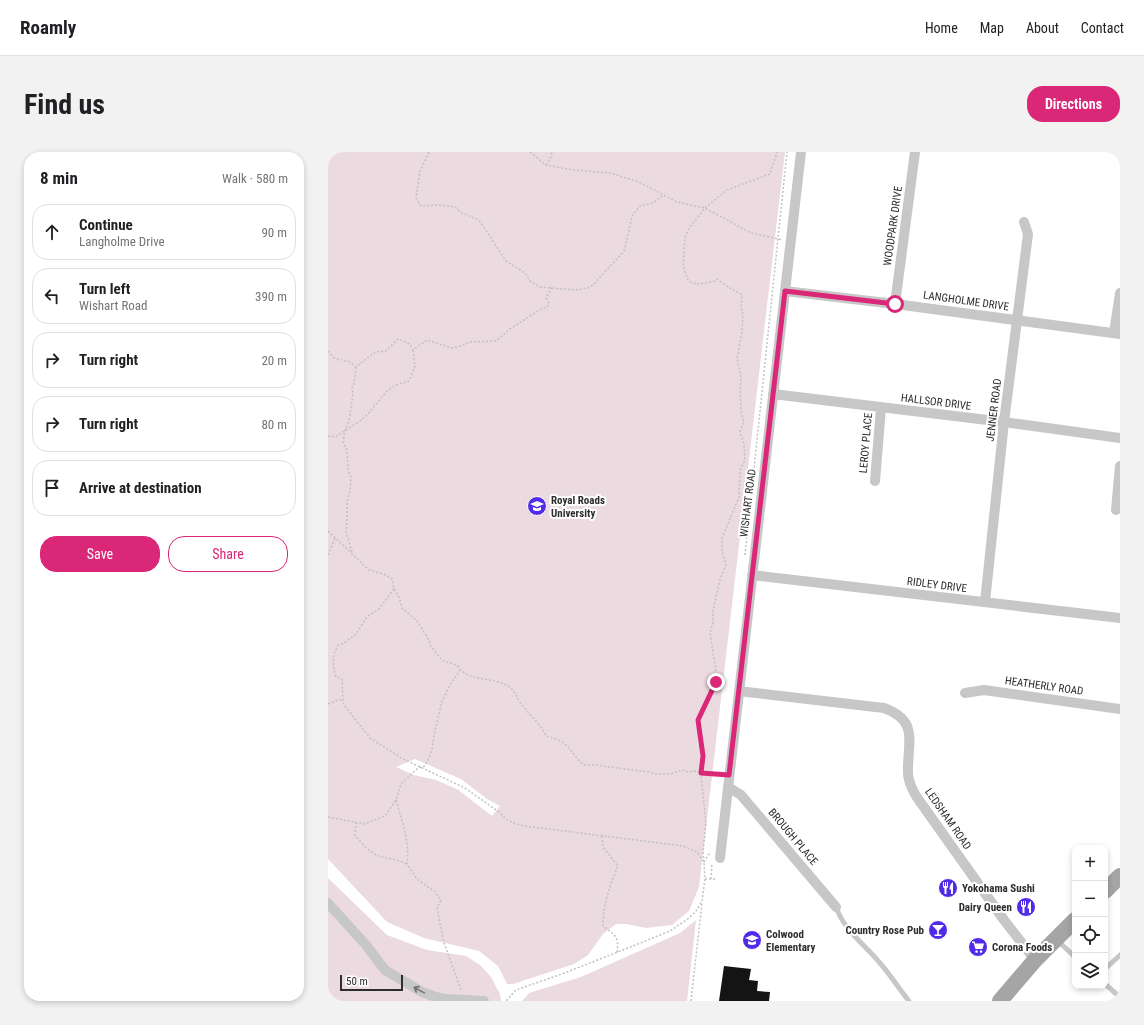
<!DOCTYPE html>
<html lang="en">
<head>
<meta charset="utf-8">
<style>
	body { margin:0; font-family:"Roboto Condensed",sans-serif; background:#f2f2f2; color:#202124 }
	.controls { position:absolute; right:12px; bottom:12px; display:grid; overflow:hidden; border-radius:8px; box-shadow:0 2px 6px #0003 }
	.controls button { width:36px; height:36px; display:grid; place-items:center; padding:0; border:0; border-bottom:1px solid #e0e0e0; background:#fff; color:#202124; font:20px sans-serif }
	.scale { position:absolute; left:12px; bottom:10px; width:63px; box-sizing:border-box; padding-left:4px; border:2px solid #2d2d2d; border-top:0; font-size:11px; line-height:14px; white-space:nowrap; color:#2d2d2d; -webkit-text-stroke:3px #fff; paint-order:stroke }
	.stop { position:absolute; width:12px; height:12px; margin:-9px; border:3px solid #db2777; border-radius:50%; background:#fff }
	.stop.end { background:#db2777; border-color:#fff; box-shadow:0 1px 4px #0008 }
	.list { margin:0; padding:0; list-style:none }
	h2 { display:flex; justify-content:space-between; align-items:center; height:52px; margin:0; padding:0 16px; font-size:17px }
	h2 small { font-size:13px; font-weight:400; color:#757577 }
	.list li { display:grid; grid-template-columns:26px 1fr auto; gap:12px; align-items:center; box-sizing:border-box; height:56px; margin:0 8px 8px; padding:0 8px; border:1px solid #e0e0e0; border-radius:16px }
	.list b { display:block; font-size:15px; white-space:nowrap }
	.list p { margin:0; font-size:13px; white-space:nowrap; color:#757577 }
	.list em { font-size:13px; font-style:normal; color:#757577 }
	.actions { display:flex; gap:8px; padding:12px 16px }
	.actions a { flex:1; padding:9px 0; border:1px solid #db2777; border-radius:16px; text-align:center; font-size:14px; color:#db2777 }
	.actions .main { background:#db2777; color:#fff }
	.icon { flex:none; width:22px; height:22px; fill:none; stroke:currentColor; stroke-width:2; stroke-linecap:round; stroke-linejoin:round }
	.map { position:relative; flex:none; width:792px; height:849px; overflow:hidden; border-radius:16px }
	header { display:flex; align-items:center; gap:24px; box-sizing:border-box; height:56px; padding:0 20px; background:#fff; border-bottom:1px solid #e0e0e0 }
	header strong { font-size:19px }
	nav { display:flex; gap:22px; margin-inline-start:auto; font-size:14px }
	.intro { display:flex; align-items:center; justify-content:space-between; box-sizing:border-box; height:96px; padding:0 24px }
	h1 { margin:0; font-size:28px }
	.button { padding:10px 18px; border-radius:16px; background:#db2777; color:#fff; font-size:14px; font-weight:700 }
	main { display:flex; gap:24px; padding:0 24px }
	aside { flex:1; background:#fff; border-radius:16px; box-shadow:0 2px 6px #0003 }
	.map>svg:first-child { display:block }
	.green { fill:#ebdadf; fill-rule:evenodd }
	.building { fill:#141414 }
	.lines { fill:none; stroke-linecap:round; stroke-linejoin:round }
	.path { stroke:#c1c1c1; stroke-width:1.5; stroke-dasharray:2 2; stroke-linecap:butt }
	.service { stroke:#c7c7c7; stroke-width:5 }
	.minor { stroke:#c7c7c7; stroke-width:10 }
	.primary { stroke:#a5a5a5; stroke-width:16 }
	.oneway { stroke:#727272 }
	.route { stroke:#db2777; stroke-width:5 }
	.labels { text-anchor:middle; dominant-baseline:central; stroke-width:4; stroke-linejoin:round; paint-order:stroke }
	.street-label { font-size:11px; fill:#2d2d2d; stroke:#fff }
	.poi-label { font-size:11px; font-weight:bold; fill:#2d2d2d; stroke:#fff; text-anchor:start }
</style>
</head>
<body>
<header>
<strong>Roamly</strong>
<nav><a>Home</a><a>Map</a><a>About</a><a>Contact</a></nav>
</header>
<div class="intro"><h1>Find us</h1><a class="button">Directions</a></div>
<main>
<aside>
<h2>8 min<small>Walk · 580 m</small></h2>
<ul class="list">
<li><svg class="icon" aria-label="ahead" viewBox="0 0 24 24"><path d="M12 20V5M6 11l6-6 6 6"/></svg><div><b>Continue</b><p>Langholme Drive</p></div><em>90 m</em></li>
<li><svg class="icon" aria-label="left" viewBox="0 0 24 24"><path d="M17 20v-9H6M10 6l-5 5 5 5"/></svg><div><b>Turn left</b><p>Wishart Road</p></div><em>390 m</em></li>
<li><svg class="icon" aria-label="right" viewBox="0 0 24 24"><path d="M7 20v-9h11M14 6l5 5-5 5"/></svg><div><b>Turn right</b></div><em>20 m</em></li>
<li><svg class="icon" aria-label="right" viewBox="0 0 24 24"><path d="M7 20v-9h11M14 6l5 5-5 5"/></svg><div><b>Turn right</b></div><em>80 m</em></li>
<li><svg class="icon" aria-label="arrive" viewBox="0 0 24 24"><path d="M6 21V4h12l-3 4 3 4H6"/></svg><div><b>Arrive at destination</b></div></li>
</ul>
<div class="actions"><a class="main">Save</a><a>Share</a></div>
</aside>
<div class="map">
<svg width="792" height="849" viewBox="0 0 792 849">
	<rect width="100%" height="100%" fill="#fff"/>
	<path class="green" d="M0,0h457l-86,735 -10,24 -17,14 -26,3 -20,-4h-10l-13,10 -15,21 -14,9 -61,20h-6l-9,-18 -19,-15 -55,-13 -37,-16 -59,-63zM87,607l46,20 26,20 13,7 -8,10 -35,-27 -21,-9 -22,-5 -18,-8z
		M0,726l59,57 40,15 39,6 14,9 11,12 9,17 1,7h-173z
		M368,768l-9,81h-165l7,-8 52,-16 99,-44z"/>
	<path class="building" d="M396,814l27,3 -2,11 9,1 -1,10 13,1 -1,9h-50z"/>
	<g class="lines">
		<path class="path" d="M101,0l-9,19 -4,27 5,8 19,-1 15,2 7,6 17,7 27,41 19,12 5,8 10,6 34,3 14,-2 5,-3 31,-34 3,-11 5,-24 8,-10 13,-3 10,-8
			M202,0l16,13 27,5 37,3 29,9 38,20 28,6 46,25 32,7
			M218,13l5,-8 1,-5
			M0,199l6,7 16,4 6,5 19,-15 11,-1 12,-12 12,5 3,6 14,-10 25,8 9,-2 9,-4 26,-1 14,-12 31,-20 6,-2 2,-4 -3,-5 6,-11
			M0,284l7,1 25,-16 8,-7 19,-23 9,-6 13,-4 6,-15 -2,-16
			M0,379l41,39 15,4 8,5 2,10 5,8 3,11 15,13 12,19 1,5 11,14 2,2 14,4c10,18 36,11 51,21 6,4 8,9 11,15 7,10 17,19 24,29l3,6c7,2 15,4 21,10 6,6 10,14 17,19h12l13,2 40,5 7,2h14l12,-4 6,2 9,-1 4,2 19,1
			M24,400l-6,-20 1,-11v-20l3,-10 1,-14 -3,-6 -1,-21 -4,-8 2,-12 4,-9 4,-27 -1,-6 2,-5 2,-16
			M0,403l7,-17
			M417,403l42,-403
			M66,437l-15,20 -12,8 -11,17 -12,9 -6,2c-6,13 -6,18 -2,32l6,2 1,21 1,5 26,33 33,21 62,29 34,24 7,7 7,4 11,3 159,20 14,6 7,10 1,17 -3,22 -6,10 -7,7 -19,13 -32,13 -76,30 -46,16 -10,11
			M0,552l10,-4h5
			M68,648c6,22 14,41 11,64l10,15 18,13 6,8 -4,8 7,35 17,47
			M0,665l36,7 21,-8 11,-16 5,-16 17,-16 7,-2 7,-16 2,-15 8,-34 8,-16 10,-15
			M28,670l-1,13c6,7 13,16 21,20 11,4 21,4 31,9
			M274,684l1,11 15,19c-8,19 -15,39 -15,60 13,9 16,11 14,27
			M376,710l-1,-10 3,-29 -5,-47 2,-20 -5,-36 14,-26 5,-16 -7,-45 3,-10v-12l7,-32 6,-14 -4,-14v-13l17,-41 1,-27 5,-10 -1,-16 -4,-12 4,-11 -3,-8v-9l-1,-10 1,-17 -4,-19 5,-26 1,-17 -2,-7 1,-13c-9,-6 -17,-9 -25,-16l-2,2 -15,3 -8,-1 -4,-3 -5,-14 2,-29 4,-9 16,-20 22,-18 43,-16 7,-22
			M376,710l4,-7 3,-2
			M377,727h12
			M383,727l1,-16
			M363,849l11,-98"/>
		<path class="service" d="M508,755c8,23 28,37 43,55 11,12 20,27 30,39
			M730,789l17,16
			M777,817l15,-14
			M777,832l15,13"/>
		<path class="minor" d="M457,139l110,13 225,30
			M567,152l20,-152
			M786,181l6,-40
			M445,242l231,28 116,16
			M547,329l6,-73
			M788,358l4,-44
			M424,423l368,43
			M657,450l19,-180 24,-188 -4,-12
			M411,539l145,17c36,13 23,35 24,65 0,8 4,16 8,23l88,124 31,40
			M637,541l19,-3 136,19
			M400,635l13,8 95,112
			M392,706l81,-706
			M0,751l38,42 19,25 37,22 11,4 12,3 39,2"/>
		<path class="primary" d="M777,739l15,-15
			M672,849l35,-41 40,-40"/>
	</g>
	<defs><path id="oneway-shaft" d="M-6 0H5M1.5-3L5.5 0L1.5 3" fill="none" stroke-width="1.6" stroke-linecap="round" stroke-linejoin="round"/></defs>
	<use class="oneway" href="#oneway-shaft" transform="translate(91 838) rotate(-151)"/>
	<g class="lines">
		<path class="route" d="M388,530l-18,38 5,36 -2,17 28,2 56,-484 110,13"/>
	</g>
	<defs>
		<g id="university-disc" transform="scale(1)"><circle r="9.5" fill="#512be8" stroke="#fff"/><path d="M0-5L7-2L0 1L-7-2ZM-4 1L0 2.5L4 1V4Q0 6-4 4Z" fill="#fff"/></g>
		<g id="restaurant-disc" transform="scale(1)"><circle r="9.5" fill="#512be8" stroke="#fff"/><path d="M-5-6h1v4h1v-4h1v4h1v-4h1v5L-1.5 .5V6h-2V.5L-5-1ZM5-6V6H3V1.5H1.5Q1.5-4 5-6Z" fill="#fff"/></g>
		<g id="bar-disc" transform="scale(1)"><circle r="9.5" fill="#512be8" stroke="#fff"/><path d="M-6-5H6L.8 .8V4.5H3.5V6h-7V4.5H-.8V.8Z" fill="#fff"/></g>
		<g id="school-disc" transform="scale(1)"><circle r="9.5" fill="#512be8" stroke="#fff"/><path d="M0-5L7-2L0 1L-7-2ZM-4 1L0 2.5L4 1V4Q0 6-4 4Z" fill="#fff"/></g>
		<g id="supermarket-disc" transform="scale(1)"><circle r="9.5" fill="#512be8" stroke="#fff"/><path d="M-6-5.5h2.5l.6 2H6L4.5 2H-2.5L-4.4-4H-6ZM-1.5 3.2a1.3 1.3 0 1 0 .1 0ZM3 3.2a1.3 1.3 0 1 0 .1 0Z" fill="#fff"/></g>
	</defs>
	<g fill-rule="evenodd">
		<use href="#university-disc" x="209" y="354"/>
		<use href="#restaurant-disc" x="620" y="736"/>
		<use href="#restaurant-disc" x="698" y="755"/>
		<use href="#bar-disc" x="610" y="778"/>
		<use href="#school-disc" x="424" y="788"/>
		<use href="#supermarket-disc" x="650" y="795"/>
	</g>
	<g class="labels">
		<g class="street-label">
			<text transform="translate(565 74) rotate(-82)">WOODPARK DRIVE</text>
			<text transform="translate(638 149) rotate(8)">LANGHOLME DRIVE</text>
			<text transform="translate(608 250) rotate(7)">HALLSOR DRIVE</text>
			<text transform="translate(666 258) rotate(-83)">JENNER ROAD</text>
			<text transform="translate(538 291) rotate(-85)">LEROY PLACE</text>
			<text transform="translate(420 351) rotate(-83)">WISHART ROAD</text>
			<text transform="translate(609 433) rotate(7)">RIDLEY DRIVE</text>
			<text transform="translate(716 534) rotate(8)">HEATHERLY ROAD</text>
			<text transform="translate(620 667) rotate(55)">LEDSHAM ROAD</text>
			<text transform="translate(465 685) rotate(50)">BROUGH PLACE</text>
		</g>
		<g class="poi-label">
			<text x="223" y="348">Royal Roads<tspan x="223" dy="13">University</tspan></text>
			<text x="634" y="736">Yokohama Sushi</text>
			<text x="684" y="755" text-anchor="end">Dairy Queen</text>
			<text x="596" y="778" text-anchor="end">Country Rose Pub</text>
			<text x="438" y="782">Colwood<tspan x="438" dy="13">Elementary</tspan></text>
			<text x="664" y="795">Corona Foods</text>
		</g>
	</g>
</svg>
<div class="controls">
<button>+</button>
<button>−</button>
<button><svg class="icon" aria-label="locate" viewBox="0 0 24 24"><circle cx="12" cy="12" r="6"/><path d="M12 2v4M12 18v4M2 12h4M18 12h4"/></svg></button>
<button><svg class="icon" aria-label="layers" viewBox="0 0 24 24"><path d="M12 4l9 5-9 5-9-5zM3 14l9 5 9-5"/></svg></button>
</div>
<div class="scale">50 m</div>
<div class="stop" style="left:567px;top:152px"></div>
<div class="stop end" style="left:388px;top:530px"></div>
</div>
</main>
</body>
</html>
